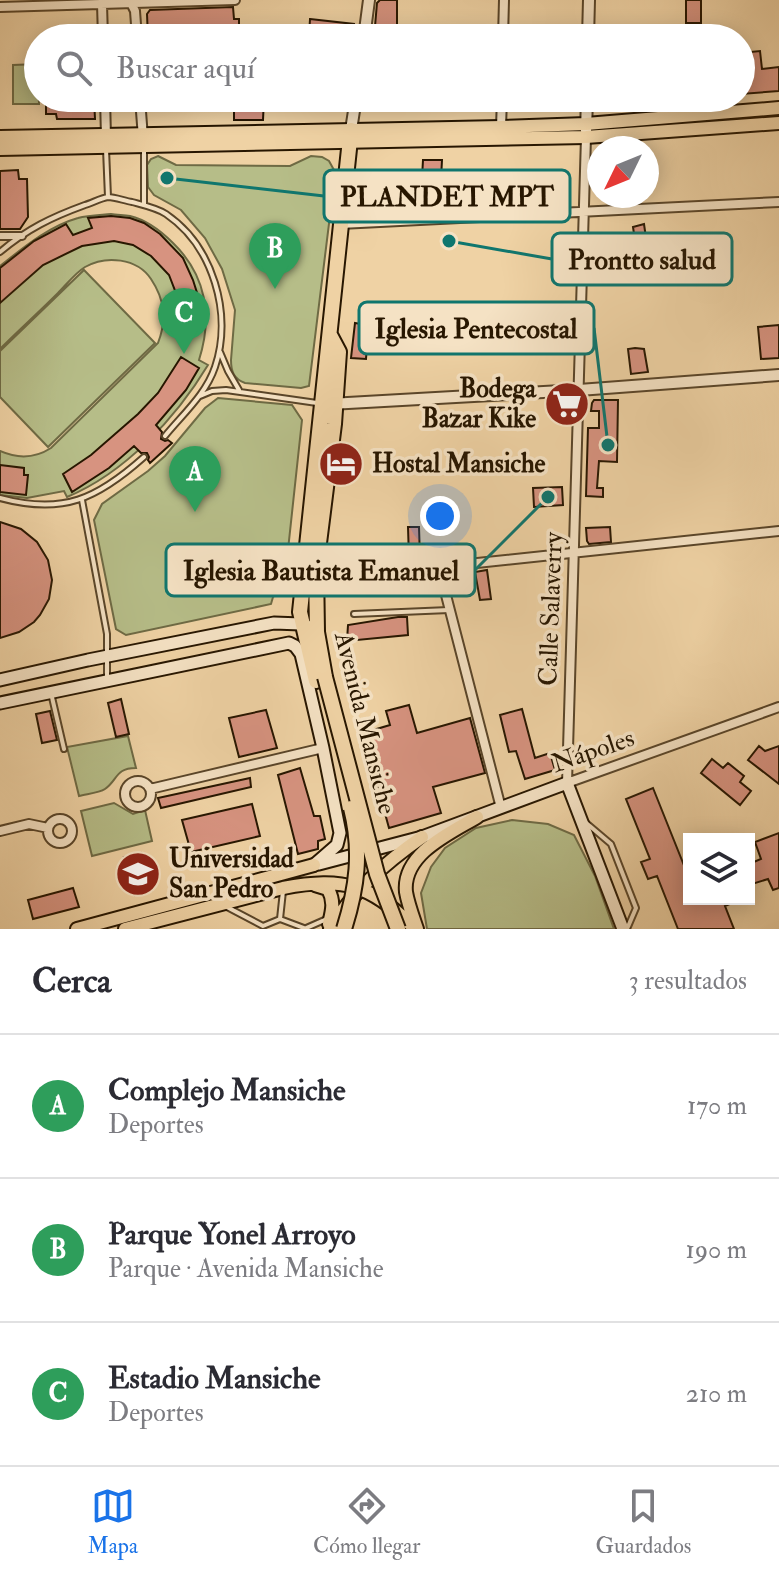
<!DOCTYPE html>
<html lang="es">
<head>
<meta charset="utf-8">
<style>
	body { margin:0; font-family:"IM FELL Double Pica",serif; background:#f2f2f3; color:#2b2b33 }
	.controls { position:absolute; right:24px; bottom:24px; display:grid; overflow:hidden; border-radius:0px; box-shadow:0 4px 20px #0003 }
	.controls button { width:72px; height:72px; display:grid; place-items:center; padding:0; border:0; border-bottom:2px solid #e1e1e2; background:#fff; color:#2b2b33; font:40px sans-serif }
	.compass { position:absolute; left:587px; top:136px; width:72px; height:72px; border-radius:50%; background:#fff; box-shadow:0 4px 20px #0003; rotate:227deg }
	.you { position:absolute; left:440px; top:516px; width:28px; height:28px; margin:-20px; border:6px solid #fff; border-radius:50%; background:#1a73e8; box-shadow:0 0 0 12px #1a73e833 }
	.badge { display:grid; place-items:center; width:52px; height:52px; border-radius:50%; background:#1a73e8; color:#fff; font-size:26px; font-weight:700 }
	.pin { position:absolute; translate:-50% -66px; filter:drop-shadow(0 2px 4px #0008) }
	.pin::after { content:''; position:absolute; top:42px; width:28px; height:24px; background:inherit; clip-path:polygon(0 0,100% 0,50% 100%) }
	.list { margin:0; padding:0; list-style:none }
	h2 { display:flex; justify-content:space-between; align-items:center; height:104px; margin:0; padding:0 32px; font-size:34px }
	h2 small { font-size:26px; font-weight:400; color:#7c7c81 }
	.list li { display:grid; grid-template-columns:52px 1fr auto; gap:24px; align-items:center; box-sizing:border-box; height:144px; padding:0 32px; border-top:2px solid #e1e1e2 }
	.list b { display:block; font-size:30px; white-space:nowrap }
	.list p { margin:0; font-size:26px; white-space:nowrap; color:#7c7c81 }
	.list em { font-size:26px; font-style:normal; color:#7c7c81 }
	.icon { flex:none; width:44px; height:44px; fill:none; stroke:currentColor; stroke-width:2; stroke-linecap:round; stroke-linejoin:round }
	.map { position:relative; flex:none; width:779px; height:929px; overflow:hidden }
	.search { position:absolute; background:#fff; box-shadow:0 4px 20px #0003; left:24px; right:24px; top:24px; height:88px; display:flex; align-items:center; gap:20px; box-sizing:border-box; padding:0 28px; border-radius:44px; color:#7c7c81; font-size:30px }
	.sheet { height:536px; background:#fff }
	nav { display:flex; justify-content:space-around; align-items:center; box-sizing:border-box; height:112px; border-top:2px solid #e1e1e2; background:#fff; font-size:22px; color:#7c7c81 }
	nav a { display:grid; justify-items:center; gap:4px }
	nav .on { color:#1a73e8 }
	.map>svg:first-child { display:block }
	.green { fill:#b6bd88; stroke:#6e6a44; stroke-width:2 }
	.building { fill:#d79380; stroke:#271600; stroke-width:2 }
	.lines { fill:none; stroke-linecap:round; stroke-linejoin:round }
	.service-casing { stroke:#594529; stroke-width:8 }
	.pedestrian-casing { stroke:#594529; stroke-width:10 }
	.minor-casing { stroke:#594529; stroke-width:12 }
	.tertiary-casing { stroke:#594529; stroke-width:14 }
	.secondary-casing { stroke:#271600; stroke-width:15 }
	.primary-casing { stroke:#271600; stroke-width:16 }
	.trunk-casing { stroke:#271600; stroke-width:18 }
	.service { stroke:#f5e2c4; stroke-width:4 }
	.pedestrian { stroke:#f5e2c4; stroke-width:6 }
	.minor { stroke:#f5e2c4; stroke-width:8 }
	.tertiary { stroke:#f5e2c4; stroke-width:10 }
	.secondary { stroke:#f5e2c4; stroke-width:11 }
	.primary { stroke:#efd2a4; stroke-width:12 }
	.trunk { stroke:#efd2a4; stroke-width:14 }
	.trunk-bridge-casing { stroke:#271600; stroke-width:18; stroke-linecap:butt }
	.trunk-bridge { stroke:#efd2a4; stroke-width:14 }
	.labels { text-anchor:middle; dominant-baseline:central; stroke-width:7; stroke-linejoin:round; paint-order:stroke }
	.poi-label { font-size:26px; font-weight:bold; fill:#271600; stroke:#f5e2c4; text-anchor:start }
	.street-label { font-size:26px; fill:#271600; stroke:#f5e2c4 }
	.leader { fill:none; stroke:#0f766e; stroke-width:3 }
	.callout-dot { fill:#0f766e; stroke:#f5e2c4; stroke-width:3 }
	.callout { fill:#f5e2c4; stroke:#0f766e; stroke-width:3 }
	.callout-label { font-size:28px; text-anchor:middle; font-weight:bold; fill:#271600 }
</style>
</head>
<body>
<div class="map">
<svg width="779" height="929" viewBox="0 0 779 929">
	<rect width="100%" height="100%" fill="#efd2a4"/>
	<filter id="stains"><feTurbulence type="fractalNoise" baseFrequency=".0025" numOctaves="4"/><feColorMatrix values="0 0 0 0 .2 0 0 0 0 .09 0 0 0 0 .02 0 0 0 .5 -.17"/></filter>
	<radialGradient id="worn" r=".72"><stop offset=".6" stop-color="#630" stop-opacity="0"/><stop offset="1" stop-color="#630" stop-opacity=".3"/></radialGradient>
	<path class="green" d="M38,64l1,40h-26v-39z
		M158,156l18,9 114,1 21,-10 11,1 7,4 5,9v13l-25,203 -8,2 -56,-5c-11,-4 -14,-11 -14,-23l4,-50 -13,-41 -17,-31 -24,-28 -27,-15 -6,-8 -1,-22 4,-6z
		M111,214c6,1 13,1 19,2 17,4 31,15 43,27 33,32 40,73 26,117l9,5c-32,53 -83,108 -141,132l-3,-6 -37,7 -27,-3v-44c18,8 34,8 51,-3l107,-105c9,-23 7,-43 -7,-64 -14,-21 -45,-24 -66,-12 -10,6 -19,18 -27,26 -19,19 -39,37 -58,56v-83c23,-18 49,-40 78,-48 10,-3 22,-3 33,-4z
		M84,270l71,73 -107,104 -48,-50v-46z
		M218,398l74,7 10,15 -18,167 -11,10 -2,7 -145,31 -10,-6 -22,-109 8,-16 46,-33 17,-15 40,-48z
		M128,736l8,32c-21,0 -18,12 -31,21 -6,4 -19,5 -26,7l-12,-49z
		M114,803l19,11 12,-4 7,31 -60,15 -11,-45z
		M512,820l36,4 26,11 21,41 19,53h-187l-6,-36 10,-26 14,-19 31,-20z"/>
	<path class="building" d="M380,0h17v27l55,2v9h-78l3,-35z
		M686,0h15v23h-15z
		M233,7l1,12h5v16h-33v3h-58l-1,-24 3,-4z
		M310,19l44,5 -1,14 -44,-2z
		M760,51l2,18 17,-2v24l-38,3v-41z
		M46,98h10v6l24,-1v-5h14l1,21h-38l-1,-5h-10z
		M234,98h30l-1,22h-29z
		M423,160h19l-1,19 -19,-1z
		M18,170l1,9h8l1,38 -8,12h-20v-58z
		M111,216l19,2 14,5 16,11 23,24 10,22 5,16 -1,34 -12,-2 1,-6 -7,-1v-20l-10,-26 -18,-19 -18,-11 -19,-4 -32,5 -39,19 -43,38v-35l34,-27 32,-17 7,11 19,-7 -4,-10z
		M644,224l5,35 -11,2 -5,-34z
		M355,323l12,2 -2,19 2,1 -1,14 -15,-1z
		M779,325v33l-18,1 -3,-32z
		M635,348l9,1 4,23 -17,2 -3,-25z
		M181,357l18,11 -13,22 -30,35 6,7 -1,7 4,2 3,-1 4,3 -22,20 -2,-3 1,-3 -2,-4h-6l-7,-7 -25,22 -37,24 -9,-18 28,-19 47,-41 20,-21z
		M568,399l3,2v13h-23l1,-14z
		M594,400h24l-1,62 -18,-1 -2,27h6v9l-17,-1 2,-68h11v-17h-8l1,-8z
		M0,465l24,3v7h4l-2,20 -26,-3z
		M562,487l1,18 -29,2 -1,-19z
		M0,522l21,7 16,13 11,18 4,20 -3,19 -9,16 -6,7 -15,10 -19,6z
		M408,527h11l1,31 -11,1z
		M610,527l1,15 -22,2 -2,-3 -1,-13z
		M487,570l4,29 -11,1 -5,-28z
		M398,617h9l1,18 -61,6 1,-16z
		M121,699l8,35 -13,3 -8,-34z
		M409,705l8,28 53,-15 15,55 -52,14 8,26 -52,15 -26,-95 27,-8 -4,-14z
		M522,709l13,49 15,-5 5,17 -30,9 -9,-28 -7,1 -9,-37z
		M266,710l11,38 -38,9 -10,-39z
		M50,711l7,29 -15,3 -6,-29z
		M759,746l6,5 14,-5v38l-31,-24z
		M712,759l11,9 5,-5 16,13 -4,6 11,9 -11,14 -39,-32z
		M300,768l14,48h6l5,23 -7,2v8l-20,5 -20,-79z
		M250,778l1,9 -90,21 -3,-10z
		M653,788l36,90v21h52l-16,7 9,23h-56l-21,-53 -9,3 -7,-17 9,-3 -24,-60z
		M252,804l8,32 -69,16 -9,-32z
		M779,833v55l-6,2 -5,-11 -19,6v-21l12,-5 -6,-17z
		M141,853l10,38 -16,4 -11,-38z
		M73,888l6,19 -46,12 -5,-19z"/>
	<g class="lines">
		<g class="service-casing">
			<path id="service" d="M141,108l50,-1
				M144,147v58
				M106,149l2,48
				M0,252c27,-23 52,-35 85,-47 7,-2 16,-7 23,-8 7,0 17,4 24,5 11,3 25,6 34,12 47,32 67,100 49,153 -9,27 -32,47 -50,69
				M220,352l8,19 11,19
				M200,396l12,-5 14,-1 91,13
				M0,498c63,17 97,1 144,-41
				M82,500l25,134v45
				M354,614l95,-4
				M51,693l13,56
				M585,822l26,22 25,64 -9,21
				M225,906l38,20 17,-7 3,-28
				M280,919l24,9
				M304,929l25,-11"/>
		</g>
		<g class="pedestrian-casing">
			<path id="pedestrian" d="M0,236h22"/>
		</g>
		<g class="minor-casing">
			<path id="minor" d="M130,1l5,10 2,27
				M102,4l1,34
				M0,7l235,-7
				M503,38l1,-38
				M105,98l1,39
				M140,98l3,40
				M501,127l1,-29
				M586,137l-19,646 212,-76
				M340,224l439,-22
				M439,568l62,240
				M316,580l463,-49
				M125 794a13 13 0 1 1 26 0a13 13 0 1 1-26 0Z
				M150,789l173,-41
				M48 831a12 12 0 1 1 24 0a12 12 0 1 1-24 0Z
				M0,831l29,-7 19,4"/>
		</g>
		<g class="tertiary-casing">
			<path id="tertiary" d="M364,38l5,-38
				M588,38l1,-38
				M351,130l5,-32
				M586,131l1,-33
				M330,404l249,-14 200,-15"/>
		</g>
		<g class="secondary-casing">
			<path id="secondary" d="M0,680l88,-20 186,-37 27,1 8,3
				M0,703l289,-60 6,3 6,8 22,94 17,85 -3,12 -23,20
				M319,864l103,-27 145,-54 56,146"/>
		</g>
		<g class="primary-casing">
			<path id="primary" d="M0,137l501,-10 85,-3 193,-16
				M0,149l586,-12 193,-14
				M315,885l13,4c7,13 4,22 1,35
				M77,929l237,-64
				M125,929l158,-41c61,-12 89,-3 132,41
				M330,929c24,-39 55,-66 92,-92
				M417,929c-4,-12 -9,-25 -11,-37 -4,-38 44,-59 71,-75"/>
		</g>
		<g class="trunk-casing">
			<path id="trunk" d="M325,677l-8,-45 -1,-65 18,-143 5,-72 -9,-17
				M316,681l-16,-69 51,-482"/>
		</g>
		<use href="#service" class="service"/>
		<use href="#pedestrian" class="pedestrian"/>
		<use href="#minor" class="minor"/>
		<use href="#tertiary" class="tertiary"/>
		<use href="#secondary" class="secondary"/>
		<use href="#primary" class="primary"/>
		<use href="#trunk" class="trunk"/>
		<g class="trunk-bridge-casing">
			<path id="trunk-bridge" d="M325,677l52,197 21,55
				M344,929c13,-41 18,-78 7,-121"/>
		</g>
		<use href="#trunk-bridge" class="trunk-bridge"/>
	</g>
	<defs>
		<g id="supermarket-disc" transform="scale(2.3)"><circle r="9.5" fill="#8f2418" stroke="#f5e2c4"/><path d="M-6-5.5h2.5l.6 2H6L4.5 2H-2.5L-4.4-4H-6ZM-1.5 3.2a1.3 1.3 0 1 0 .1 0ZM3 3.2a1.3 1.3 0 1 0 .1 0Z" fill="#fff"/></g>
		<g id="hotel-disc" transform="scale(2.3)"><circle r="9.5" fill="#8f2418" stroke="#f5e2c4"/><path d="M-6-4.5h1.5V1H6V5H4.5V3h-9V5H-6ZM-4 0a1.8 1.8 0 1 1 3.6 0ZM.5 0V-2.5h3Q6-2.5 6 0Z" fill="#fff"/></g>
		<g id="school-disc" transform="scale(2.3)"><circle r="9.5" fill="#8f2418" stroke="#f5e2c4"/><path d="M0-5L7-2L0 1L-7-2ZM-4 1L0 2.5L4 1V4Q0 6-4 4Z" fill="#fff"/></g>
	</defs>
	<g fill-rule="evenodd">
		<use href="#supermarket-disc" x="567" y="404"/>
		<use href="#hotel-disc" x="341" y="464"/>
		<use href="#school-disc" x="138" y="874"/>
	</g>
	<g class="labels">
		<g class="poi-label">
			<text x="536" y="389" text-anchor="end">Bodega<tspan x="536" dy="30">Bazar Kike</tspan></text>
			<text x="372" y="464">Hostal Mansiche</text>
			<text x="169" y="859">Universidad<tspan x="169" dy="30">San Pedro</tspan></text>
		</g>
		<g class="street-label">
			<text transform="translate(551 609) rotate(-88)">Calle Salaverry</text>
			<text transform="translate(365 723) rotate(76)">Avenida Mansiche</text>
			<text transform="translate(593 751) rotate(-19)">Nápoles</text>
		</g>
	</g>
	<path class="leader" d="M167 178L324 196M449 241L552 259M608 445L594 328M548 497L475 570"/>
	<g class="callout-dot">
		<circle cx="167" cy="178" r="8"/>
		<circle cx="449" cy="241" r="8"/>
		<circle cx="608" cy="445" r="8"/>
		<circle cx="548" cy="497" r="8"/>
	</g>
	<g class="callout">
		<rect x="324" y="170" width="246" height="52" rx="8"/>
		<rect x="552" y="233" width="180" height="52" rx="8"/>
		<rect x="359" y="302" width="235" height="52" rx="8"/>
		<rect x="166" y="544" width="309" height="52" rx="8"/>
	</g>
	<g class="callout-label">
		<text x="447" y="206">PLANDET MPT</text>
		<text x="642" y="269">Prontto salud</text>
		<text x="476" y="338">Iglesia Pentecostal</text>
		<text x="321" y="580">Iglesia Bautista Emanuel</text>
	</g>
	<rect width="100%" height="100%" filter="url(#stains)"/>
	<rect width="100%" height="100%" fill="url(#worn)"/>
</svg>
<div class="controls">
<button><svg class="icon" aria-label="layers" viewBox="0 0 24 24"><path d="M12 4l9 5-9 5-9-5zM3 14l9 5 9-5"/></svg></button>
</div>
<svg class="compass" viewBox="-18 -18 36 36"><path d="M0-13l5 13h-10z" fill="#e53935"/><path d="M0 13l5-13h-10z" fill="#7c7c81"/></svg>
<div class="you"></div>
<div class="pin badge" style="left:195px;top:512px;background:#2e9e5b">A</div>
<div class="pin badge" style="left:275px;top:289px;background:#2e9e5b">B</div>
<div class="pin badge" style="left:184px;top:354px;background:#2e9e5b">C</div>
<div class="search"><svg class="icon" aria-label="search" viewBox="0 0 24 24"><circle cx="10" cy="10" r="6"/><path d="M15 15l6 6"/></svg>Buscar aquí</div>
</div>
<section class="sheet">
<h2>Cerca<small>3 resultados</small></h2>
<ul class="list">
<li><span class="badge" style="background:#2e9e5b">A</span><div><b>Complejo Mansiche</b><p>Deportes</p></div><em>170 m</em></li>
<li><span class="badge" style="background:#2e9e5b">B</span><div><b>Parque Yonel Arroyo</b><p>Parque · Avenida Mansiche</p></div><em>190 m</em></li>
<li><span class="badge" style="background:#2e9e5b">C</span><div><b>Estadio Mansiche</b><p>Deportes</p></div><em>210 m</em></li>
</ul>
</section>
<nav>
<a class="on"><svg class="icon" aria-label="map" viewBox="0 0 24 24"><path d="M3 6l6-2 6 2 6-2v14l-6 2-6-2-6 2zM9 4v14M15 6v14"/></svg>Mapa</a>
<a><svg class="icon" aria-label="directions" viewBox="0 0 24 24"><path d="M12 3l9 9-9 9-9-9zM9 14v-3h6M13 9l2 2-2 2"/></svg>Cómo llegar</a>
<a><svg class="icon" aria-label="saved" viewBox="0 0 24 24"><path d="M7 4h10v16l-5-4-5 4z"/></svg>Guardados</a>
</nav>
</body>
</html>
